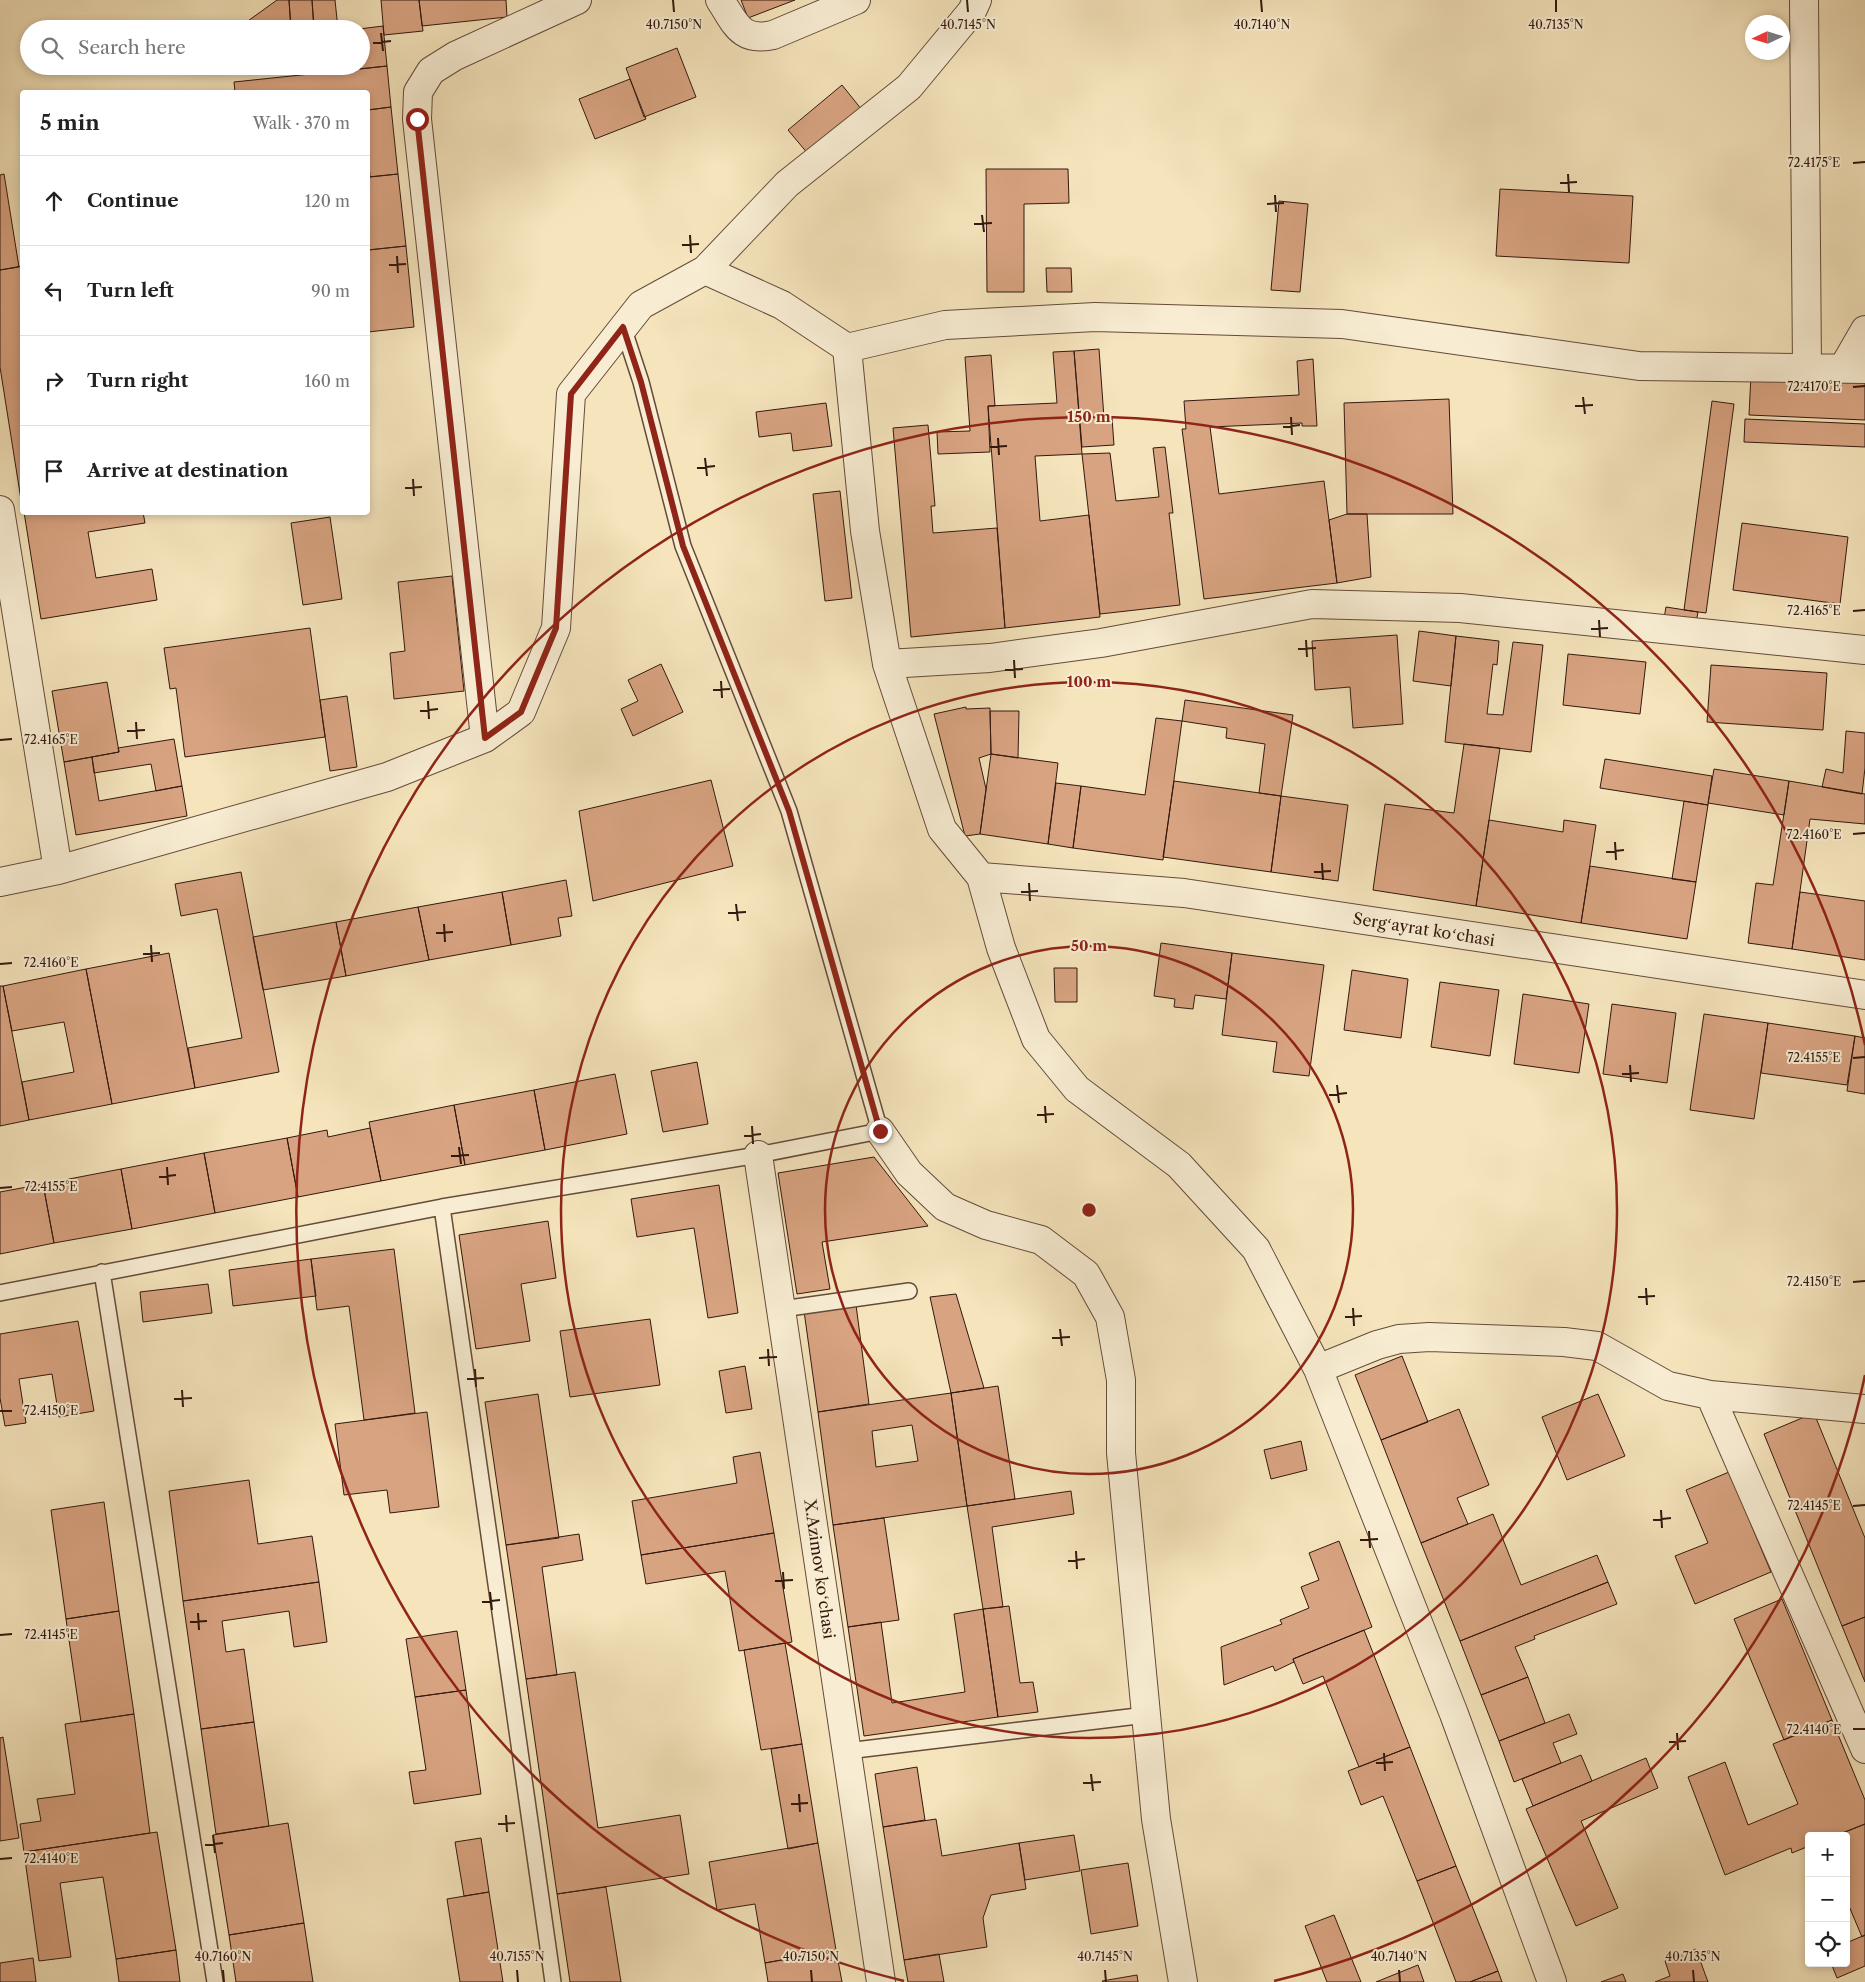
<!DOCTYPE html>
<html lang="en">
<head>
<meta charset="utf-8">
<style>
	body { margin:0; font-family:"Libre Caslon Text",serif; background:#f2f2f2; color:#222 }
	.controls { position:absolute; right:15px; bottom:15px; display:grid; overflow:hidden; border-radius:5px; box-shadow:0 2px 8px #0003 }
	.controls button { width:45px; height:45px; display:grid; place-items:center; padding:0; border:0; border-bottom:1px solid #e0e0e0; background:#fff; color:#222; font:25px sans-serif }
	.compass { position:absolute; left:1745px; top:15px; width:45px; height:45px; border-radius:50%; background:#fff; box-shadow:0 2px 8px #0003; rotate:266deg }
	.stop { position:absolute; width:15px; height:15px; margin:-11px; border:4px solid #8f2418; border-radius:50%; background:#fff }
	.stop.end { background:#8f2418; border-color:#fff; box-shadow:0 1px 5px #0008 }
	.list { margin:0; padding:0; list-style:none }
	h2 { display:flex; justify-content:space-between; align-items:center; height:65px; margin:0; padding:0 20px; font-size:21px }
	h2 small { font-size:16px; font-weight:400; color:#767676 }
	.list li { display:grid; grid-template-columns:32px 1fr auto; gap:15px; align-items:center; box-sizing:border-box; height:90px; padding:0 20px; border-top:1px solid #e0e0e0 }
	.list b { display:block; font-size:19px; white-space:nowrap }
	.list em { font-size:16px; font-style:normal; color:#767676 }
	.icon { flex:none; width:28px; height:28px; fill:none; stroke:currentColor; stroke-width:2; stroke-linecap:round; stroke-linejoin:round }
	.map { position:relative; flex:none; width:1865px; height:1982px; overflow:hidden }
	.search { position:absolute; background:#fff; box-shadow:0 2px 8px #0003; left:20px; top:20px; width:350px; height:55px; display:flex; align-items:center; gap:12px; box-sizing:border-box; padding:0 18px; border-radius:28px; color:#767676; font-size:19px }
	.panel { position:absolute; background:#fff; box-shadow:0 2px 8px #0003; left:20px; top:90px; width:350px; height:425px; border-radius:5px }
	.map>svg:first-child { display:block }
	.building { fill:#d8a381; stroke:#33180e; fill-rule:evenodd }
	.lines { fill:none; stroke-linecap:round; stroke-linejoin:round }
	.lane-casing { stroke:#644b3a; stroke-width:18 }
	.street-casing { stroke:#644b3a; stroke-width:30 }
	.lane { stroke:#f8edd3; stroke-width:15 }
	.street { stroke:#f8edd3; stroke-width:28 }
	.route { stroke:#8f2418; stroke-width:6 }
	.ticks { fill:none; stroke:#33180e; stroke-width:2 }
	.ring { fill:none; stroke:#8f2418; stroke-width:2.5 }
	.labels { text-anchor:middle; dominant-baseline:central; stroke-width:4; stroke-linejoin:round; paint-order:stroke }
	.street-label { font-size:16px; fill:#33180e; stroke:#f8edd3 }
	.ticks-label { font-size:12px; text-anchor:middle; fill:#33180e; stroke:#f8edd3; stroke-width:4; stroke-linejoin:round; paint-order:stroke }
	.centre { fill:#8f2418; stroke:#f8edd3; stroke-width:2.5 }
	.ring-label { font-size:15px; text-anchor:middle; font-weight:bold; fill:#8f2418; stroke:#f8edd3; stroke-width:4; stroke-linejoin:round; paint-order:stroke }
</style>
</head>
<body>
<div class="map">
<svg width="1865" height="1982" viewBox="0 0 1865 1982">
	<rect width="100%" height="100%" fill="#f5e4bc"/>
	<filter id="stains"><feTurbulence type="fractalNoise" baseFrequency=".004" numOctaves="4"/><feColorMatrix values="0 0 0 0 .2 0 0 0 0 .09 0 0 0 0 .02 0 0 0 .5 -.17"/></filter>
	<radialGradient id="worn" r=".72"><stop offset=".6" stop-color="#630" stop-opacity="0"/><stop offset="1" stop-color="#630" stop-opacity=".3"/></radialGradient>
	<path class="building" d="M277,0h12l2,29h-64l14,-3z
		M289,0h23l2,29h-23z
		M312,0h23l3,29h-24z
		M381,0h38l4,31 -39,4z
		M419,0h87l1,17 -85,9z
		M741,0h54l-47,18z
		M383,26l4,40 -27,3 1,-40h-2z
		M677,48l19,49 -52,20 -18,-49z
		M387,66l4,41 -23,3v-18h-133l-1,-10z
		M630,79l16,40 -51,20 -16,-40z
		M842,85l20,25 -53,45 -21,-25z
		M391,107l7,67 -28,3 -2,-27v-40z
		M986,169h82l1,34 -45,1v88h-37z
		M4,174l15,93 -19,3v-95z
		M398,174l8,72 -38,4v-73z
		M1500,189l133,7 -4,67 -133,-7z
		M1279,201l29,3 -8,88 -29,-2z
		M406,246l8,81 -46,5v-82z
		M22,266v240l-22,-139v-97z
		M1046,268h25l1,24h-25z
		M1099,349l5,69h8l2,27 -32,2 -8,-96z
		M1074,351l8,103 -47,2 5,65 49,-6 11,102 -95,11 -17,-222 69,-3 -4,-51z
		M991,355l4,51h-7l2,46 -52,2 -1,-22 33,-1 -5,-74z
		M1313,359l4,67h-15v-3l-92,4 9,67 105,-13 13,102 -133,16 -22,-170h4l-2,-28 115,-6 -2,-34z
		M1751,375l114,4v41l-116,-5z
		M1449,399l4,115h-106l-3,-111z
		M1712,401l22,3 -28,209 -22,-3z
		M826,403l6,43 -39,5 -2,-18 -32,4 -3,-25z
		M1745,419l120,5v23l-121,-5z
		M928,425l7,81h-4l2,27 64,-5 8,100 -94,9 -18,-209z
		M1165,447l8,66h-4l11,92 -80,9 -18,-160 28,-1 6,48 43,-4 -6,-49z
		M840,491l12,107 -27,3 -12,-107z
		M24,512h119l2,11 -57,9 8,46 56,-9 5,31 -116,19z
		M1347,514h20l4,63 -34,6 -8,-63z
		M330,517l12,82 -39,6 -12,-82z
		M1742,523l106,14 -8,67 -107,-14z
		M452,576l12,115 -70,8 -4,-46 15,-2 -7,-69z
		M1666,607l32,5 -3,16 -32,-4z
		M310,628l15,109 -140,20 -9,-69 -6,1 -6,-41z
		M1419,631l37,5 -5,50 -38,-5z
		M1397,635l6,89 -50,4 -3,-41 -35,3 -3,-49z
		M1456,636l43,5 -2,24 -4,-1 -6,50 16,1 10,-73 30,3 -12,107 -86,-10z
		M1568,654l78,8 -6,52 -77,-9z
		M661,664l22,48 -50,24 -12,-27 17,-8 -10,-21z
		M1711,665l116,8 -4,57 -116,-8z
		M107,682l12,70 -55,10 -12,-71z
		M347,696l10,71 -27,4 -10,-71z
		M1185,700l108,15 -12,81 -22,-3 6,-49 -39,-6 1,-10 -45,-7z
		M966,707v2l24,-1 1,46 -12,4 7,31 -6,45 -15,2 -31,-122z
		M990,711h29l-1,47 -27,-4z
		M1156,718l26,3 -19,139 -90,-12 8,-62 64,9z
		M1846,731l19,2v35l-3,26 -40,-7 4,-18 17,4z
		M174,739l8,47 -26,5 -5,-27 -57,9 -2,-16 27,-5 -1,-4z
		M1464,744l36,4 -24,158 -103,-16 12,-86 69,9z
		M991,754l67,9 -10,81 -68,-10z
		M92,757l7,44 83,-15 5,30 -111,19 -12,-73z
		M1605,759l107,17 -4,29 -108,-17z
		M1714,769l75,12 -5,34 -76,-12z
		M711,780l22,86 -140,35 -14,-90z
		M1174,781l107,15 -10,76 -108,-15z
		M1789,781l76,13v30l-55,-5 -18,130 -44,-6 8,-60 17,2z
		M1056,783l25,3 -8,62 -25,-4z
		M1281,796l67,9 -10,76 -67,-9z
		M1684,801l24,4 -12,77 -24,-3z
		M1489,820l74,12 1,-12 32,5 -15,98 -105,-17z
		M1590,866l106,16 -9,57 -106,-16z
		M241,872l38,200 -84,16 -7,-40 54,-10 -25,-129 -36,7 -6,-32z
		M566,880l6,36 -14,2 3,18 -50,9 -9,-53z
		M502,892l9,53 -82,15 -11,-53z
		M1800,892l65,9v59l-73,-11z
		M418,907l11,53 -83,16 -10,-54z
		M336,922l10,54 -83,14 -10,-53z
		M1161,943l71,10 -6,46 -31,-4 -2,14 -19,-2 1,-8 -21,-3z
		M169,953l26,135 -83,16 -26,-135z
		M1232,953l92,12 -15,111 -36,-4 4,-30 -55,-7z
		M1054,968h23v34h-22z
		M86,969l26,135 -83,16 -7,-38 52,-10 -10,-50 -52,9 -9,-45z
		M1352,970l56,9 -7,59 -57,-8z
		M1440,982l59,8 -9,66 -59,-9z
		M0,986h3l26,134 -29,6z
		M1523,994l66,10 -10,69 -65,-9z
		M1612,1004l64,9 -9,70 -64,-9z
		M1704,1014l64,9 -14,96 -64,-9z
		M1768,1023l87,13 -8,49 -86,-12z
		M1855,1036l10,2v56l-18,-3z
		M697,1062l11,62 -45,8 -12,-61z
		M615,1074l12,60 -82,16 -11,-60z
		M534,1090l11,60 -80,15 -11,-60z
		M454,1105l11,60 -84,16 -12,-59z
		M370,1128l11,53 -83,16 -11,-59 40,-8 1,7z
		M287,1138l11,59 -83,16 -11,-60z
		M204,1153l11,60 -83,16 -11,-60z
		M874,1157l54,69 -106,16 8,47 -33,5 -19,-121z
		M121,1169l11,60 -78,14 -11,-59z
		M43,1184l11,59 -54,11v-62z
		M719,1185l19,128 -30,5 -14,-90 -57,9 -6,-38z
		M548,1221l8,57 -35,6 9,57 -54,8 -17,-114z
		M394,1249l21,164 -51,7 -15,-114 -32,4 -6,-51z
		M311,1259l5,37 -83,10 -4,-36z
		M208,1284l4,29 -69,9 -3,-30z
		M956,1294l28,94 -33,5 -21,-96z
		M856,1305l13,99 -51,8 -14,-101z
		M650,1319l10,66 -90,12 -10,-66z
		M78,1321l16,90 -35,6 -7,-43 -33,5 7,44 -21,3 -5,-28v-64z
		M1402,1356l26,66 -47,18 -26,-65z
		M745,1366l7,43 -26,4 -7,-42z
		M998,1386l17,113 -48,7 -16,-113z
		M951,1393l16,113 -134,19 -15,-113zM912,1425l6,36 -42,6 -4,-36z
		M538,1394l21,144 -53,7 -21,-143z
		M1598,1394l27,62 -58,24 -25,-63z
		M1459,1409l30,76 -32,13 11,26 -47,19 -40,-103z
		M427,1412l12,95 -49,6 -3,-23 -43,5 -9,-71z
		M1814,1413l51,125v79l-23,9 -78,-192z
		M1301,1441l6,29 -36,9 -7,-29z
		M760,1452l14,81 -133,22 -9,-54 105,-18 -4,-26z
		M1729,1472l42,100 -76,32 -20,-48 33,-13 -22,-53z
		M249,1480l9,64 54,-8 7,46 -136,19 -14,-110z
		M1071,1491l3,23 -82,13 11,80 -20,2 -16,-103z
		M104,1502l15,109 -53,8 -15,-109z
		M1493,1514l28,71 76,-30 11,27 -148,59 -39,-98z
		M884,1518l15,102 -51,7 -15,-102z
		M774,1533l18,109 -53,9 -14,-80 -79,13 -5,-29z
		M579,1534l4,26 -41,7 15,108 -31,4 -20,-134z
		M1339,1541l33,86 -79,32 1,3 -19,9 -2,-5 -49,19 -3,-38 61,-23 -2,-4 29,-12 -8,-21 18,-7 -10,-27z
		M319,1582l8,60 -33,5 -5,-36 -67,10 4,31 18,-3 10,73 -53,7 -18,-128z
		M1608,1582l9,22 -83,32 1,3 -20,8 13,30 -47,18 -21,-54z
		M1782,1599l50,121 -48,20 -50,-121z
		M1009,1606l11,77 13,-1 5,30 -40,5 -15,-108z
		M983,1609l15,108 -134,19 -16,-109 33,-5 11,81 73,-11 -11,-78z
		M119,1611l15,103 -53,8 -15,-103z
		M1865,1617v65l-23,-56z
		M1364,1630l46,117 -51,20 -36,-91 -20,8 -10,-25z
		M457,1631l9,59 -51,7 -9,-58z
		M785,1643l17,101 -41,6 -17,-100z
		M575,1672l23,156 82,-13 9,59 -132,20 -31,-215z
		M1528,1677l17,46 -46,18 -18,-46z
		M466,1690l15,104 -67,10 -5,-32 17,-2 -11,-73z
		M134,1714l16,119 -126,19 -4,-28 21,-3 -4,-22 38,-5 -10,-70z
		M1569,1714l8,20 -24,9 8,20 -47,19 -15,-41z
		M1832,1720l33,80v24l-30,12h-26v10l-17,7 -1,-5 -66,27 -37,-98 37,-15 23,63 50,-21 -25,-60z
		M254,1722l15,104 -53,8 -15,-105z
		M3,1737l16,101 -19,3v-103z
		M802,1744l16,99 -30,6 -17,-100z
		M1410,1747l46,119 -39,15 -34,-85 -22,9 -13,-34z
		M1581,1755l11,26 -59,25 -11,-27z
		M1646,1758l12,30 -77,33 37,87 -42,18 -50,-117z
		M917,1767l8,53 -42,7 -8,-53z
		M936,1819l6,37 77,-13 7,46 -35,6 -8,23 4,29 -83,13 -21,-133z
		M288,1823l16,100 -75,12 -16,-100z
		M1865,1824v111l-3,2 -16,-38v-63h-11z
		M157,1832l19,118 -60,9 -13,-82 -43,6 11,74 -32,4 -15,-109z
		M1074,1835l6,36 -55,9 -6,-37z
		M481,1838l8,54 -25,4 -9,-54z
		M818,1843l18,107 -71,13 -10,-59 -38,6 -8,-48z
		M1128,1863l10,63 -47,8 -10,-64z
		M1456,1866l42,105 -28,11h-14l-39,-101z
		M606,1887l15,95h-51l-13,-88z
		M489,1892l14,90h-43l-13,-83z
		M1334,1915l27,67h-34l-22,-56z
		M304,1923l9,59h-77l-7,-47z
		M1865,1935v31l-28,12 -6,-15h15v-20z
		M1696,1949l12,33h-53l15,-6 -5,-15z
		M176,1950l4,32h-61l-3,-23z
		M836,1950l6,32h-74l-3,-19z
		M939,1954l5,28h-36l-4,-22z
		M33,1958l3,24h-36v-19z
		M1418,1965l6,17h-48z
		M1498,1971l4,11h-32z
		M1623,1974l3,8h-25z
		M1137,1975l1,7h-35l-1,-1z"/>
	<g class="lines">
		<g class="lane-casing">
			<path id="lane" d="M442,1207l111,775
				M102,1272l113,710
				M0,1293l442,-86 316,-52 122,-24 -91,-320 -106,-265 -42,-164 -18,-55
				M782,1309l127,-18
				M847,1751l299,-36"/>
		</g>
		<g class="street-casing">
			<path id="street" d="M720,0c16,24 20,42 53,35l83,-35
				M1804,0l3,368
				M705,270l82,-86 122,-97 63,-76 5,-11
				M847,348l98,-23 150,-8 247,7 297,42 226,3
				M1843,368l22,-38
				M0,510l58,360
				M887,664l103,-6 111,-15 211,-39 148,4 405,42
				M485,738l-68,-619 1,-27 13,-21 24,-15 122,-56
				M981,877l203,16 681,102
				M0,882l58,-12 329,-93 98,-39 36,-26 35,-84 15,-234 70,-89 64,-35 77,35 65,43 18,183 22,133 55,165 39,48 20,71 35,91 41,50 102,76 77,84 62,120 136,345 98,268
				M880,1131l29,42 36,34 41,18 55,15 45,34 24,43 11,63v73l35,366 27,163
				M758,1155l123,827
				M1318,1369l59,-24 22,-6 30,-2 135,5 33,4 71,40 42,9 155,14
				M1710,1395l155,354"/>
		</g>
		<use href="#lane" class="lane"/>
		<use href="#street" class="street"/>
	</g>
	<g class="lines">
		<path class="route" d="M417,119l68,619 36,-26 35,-84 15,-234 52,-67 18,55 42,164 106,265 91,320"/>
	</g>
	<path class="ticks" d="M673,0l1,12M967,0l1,12M1261,0l1,12M1556,0v12M381,33l2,18M373,43l18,-2M1853,163l12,-1M1568,174l1,18M1560,183l17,-1M1275,195l1,17M1267,204l17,-1M982,215l2,17M974,224l18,-1M690,235l1,18M682,245l17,-1M397,256l1,17M389,265l17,-1M1853,387l12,-1M1583,397l2,17M1575,406l18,-1M1291,417l1,18M1283,427l17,-2M998,438l1,17M990,447l17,-1M705,458l2,18M697,468l18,-2M413,479l1,17M405,488l17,-1M1853,611l12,-1M1599,620l1,17M1591,629l17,-1M1306,640l1,17M1298,649l18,-1M1014,660l1,18M1005,670l18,-1M721,681l1,17M713,690l17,-1M428,701l1,18M420,711l18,-2M136,722l1,17M127,731l18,-1M0,740l12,-1M1853,834l12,-1M1615,842l1,18M1606,852l18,-2M1322,863l1,17M1314,872l17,-1M1029,883l1,18M1021,892l17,-1M736,904l2,17M728,913l18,-1M444,924l1,18M436,933l17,-1M151,945l1,17M143,954l17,-1M0,964l12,-1M1853,1058l12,-1M1630,1065l1,17M1622,1074l17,-1M1337,1085l2,18M1329,1095l18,-2M1045,1106l1,17M1037,1115l17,-1M752,1126l1,18M744,1136l17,-2M459,1147l2,17M451,1156l18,-1M167,1167l1,18M159,1177l17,-2M0,1188l12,-1M1853,1282l12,-1M1646,1288l1,17M1638,1297l17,-1M1353,1308l1,18M1345,1317l17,-1M1060,1329l2,17M1052,1338l18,-1M768,1349l1,17M759,1358l18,-1M475,1369l1,18M467,1379l17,-1M182,1390l1,17M174,1399l18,-1M0,1411h12M1853,1506l12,-1M1661,1510l1,18M1653,1520l18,-2M1369,1531l1,17M1360,1540l18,-1M1076,1551l1,18M1068,1561l17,-2M783,1572l1,17M775,1581l18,-1M490,1592l2,18M482,1602l18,-2M198,1613l1,17M190,1622l17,-1M0,1635l12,-1M1853,1729h12M1677,1733l1,17M1669,1742l17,-1M1384,1753l1,18M1376,1763l17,-1M1091,1774l2,17M1083,1783l18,-1M799,1794l1,18M791,1804l17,-1M506,1815l1,17M498,1824l17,-1M213,1835l2,18M205,1845l18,-2M0,1859l12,-1M223,1970l1,12M517,1970l1,12M811,1970l1,12M1105,1970l1,12M1399,1970l1,12M1693,1970l1,12"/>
	<g class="ring">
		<circle cx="1089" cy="1210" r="264"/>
		<circle cx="1089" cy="1210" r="528"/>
		<path d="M1865 1375A793 793 0 0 1 1274 1981M904 1981A793 793 0 1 1 1865 1045"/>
	</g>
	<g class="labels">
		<g class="street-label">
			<text transform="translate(1424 929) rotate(9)">Sergʻayrat koʻchasi</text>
			<text transform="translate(820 1569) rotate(82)">X.Azimov koʻchasi</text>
		</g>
	</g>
	<g class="ticks-label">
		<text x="674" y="29">40.7150°N</text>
		<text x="968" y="29">40.7145°N</text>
		<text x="1262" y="29">40.7140°N</text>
		<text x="1556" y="29">40.7135°N</text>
		<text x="1814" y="167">72.4175°E</text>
		<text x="1814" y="391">72.4170°E</text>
		<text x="1814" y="615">72.4165°E</text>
		<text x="51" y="744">72.4165°E</text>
		<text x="1814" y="839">72.4160°E</text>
		<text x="51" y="967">72.4160°E</text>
		<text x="1814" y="1062">72.4155°E</text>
		<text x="51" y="1191">72.4155°E</text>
		<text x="1814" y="1286">72.4150°E</text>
		<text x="51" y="1415">72.4150°E</text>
		<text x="1814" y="1510">72.4145°E</text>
		<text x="51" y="1639">72.4145°E</text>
		<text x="1814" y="1734">72.4140°E</text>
		<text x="51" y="1863">72.4140°E</text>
		<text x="223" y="1961">40.7160°N</text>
		<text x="517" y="1961">40.7155°N</text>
		<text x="811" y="1961">40.7150°N</text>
		<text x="1105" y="1961">40.7145°N</text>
		<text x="1399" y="1961">40.7140°N</text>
		<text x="1693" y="1961">40.7135°N</text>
	</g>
	<circle cx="1089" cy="1210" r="8" class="centre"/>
	<g class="ring-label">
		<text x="1089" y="422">150 m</text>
		<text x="1089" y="687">100 m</text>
		<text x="1089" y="951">50 m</text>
	</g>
	<rect width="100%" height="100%" filter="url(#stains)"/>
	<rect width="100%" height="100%" fill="url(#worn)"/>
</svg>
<div class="controls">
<button>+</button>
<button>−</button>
<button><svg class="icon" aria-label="locate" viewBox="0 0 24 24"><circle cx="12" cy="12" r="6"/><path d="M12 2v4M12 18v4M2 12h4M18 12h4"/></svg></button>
</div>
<svg class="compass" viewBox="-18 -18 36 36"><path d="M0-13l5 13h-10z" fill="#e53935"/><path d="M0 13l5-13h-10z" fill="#767676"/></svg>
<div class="stop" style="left:417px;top:119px"></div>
<div class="stop end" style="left:880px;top:1131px"></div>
<div class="search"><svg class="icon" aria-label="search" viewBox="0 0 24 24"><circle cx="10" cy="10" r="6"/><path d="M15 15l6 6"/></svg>Search here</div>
<section class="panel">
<h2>5 min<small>Walk · 370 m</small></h2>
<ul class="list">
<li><svg class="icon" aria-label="ahead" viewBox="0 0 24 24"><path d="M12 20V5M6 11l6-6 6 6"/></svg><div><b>Continue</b></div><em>120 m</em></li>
<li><svg class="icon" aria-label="left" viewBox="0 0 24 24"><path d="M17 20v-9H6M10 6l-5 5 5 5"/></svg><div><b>Turn left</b></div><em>90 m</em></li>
<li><svg class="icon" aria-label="right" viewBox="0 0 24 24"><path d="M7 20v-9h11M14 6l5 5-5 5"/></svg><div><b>Turn right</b></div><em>160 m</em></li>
<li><svg class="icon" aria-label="arrive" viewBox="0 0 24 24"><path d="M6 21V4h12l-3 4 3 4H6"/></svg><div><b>Arrive at destination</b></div></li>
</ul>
</section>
</div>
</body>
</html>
